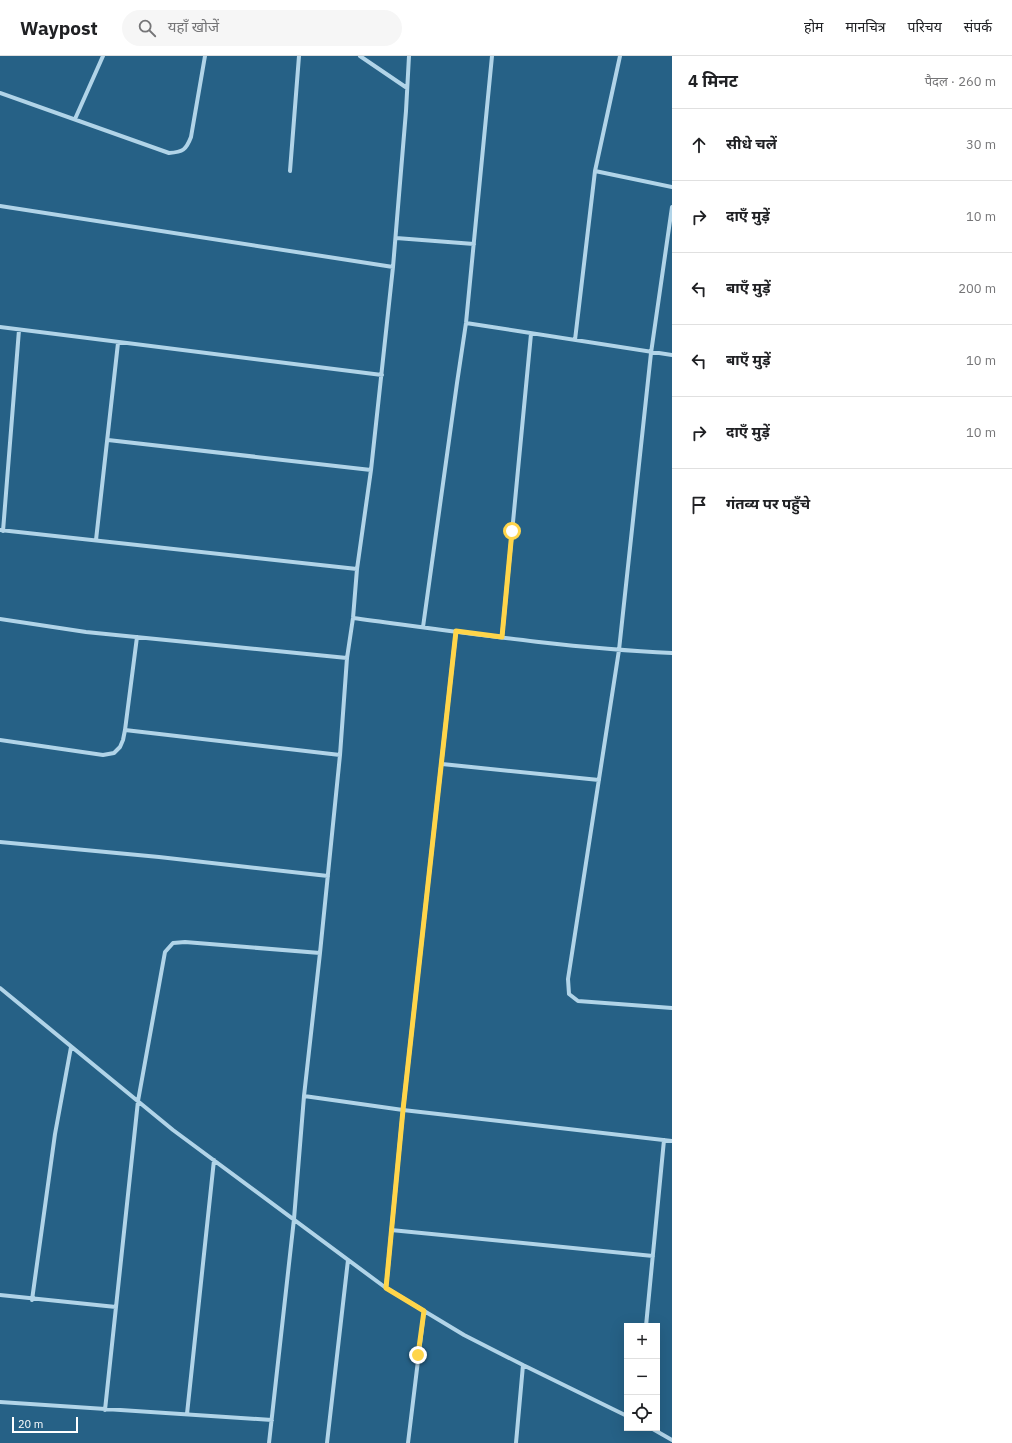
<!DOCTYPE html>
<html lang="hi">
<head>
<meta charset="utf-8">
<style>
	body { margin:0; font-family:"IBM Plex Sans","Noto Sans Devanagari",sans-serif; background:#f6f6f6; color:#202124 }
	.controls { position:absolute; right:12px; bottom:12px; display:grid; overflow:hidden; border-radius:0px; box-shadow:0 4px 16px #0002 }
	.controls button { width:36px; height:36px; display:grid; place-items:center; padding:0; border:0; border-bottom:1px solid #e0e0e0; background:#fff; color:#202124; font:20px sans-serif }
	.scale { position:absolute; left:12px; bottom:10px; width:66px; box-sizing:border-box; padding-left:4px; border:2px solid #fff; border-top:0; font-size:11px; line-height:14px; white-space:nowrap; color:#fff; -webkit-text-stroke:3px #266186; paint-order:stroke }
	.stop { position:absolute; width:12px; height:12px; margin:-9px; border:3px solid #ffd54a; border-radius:50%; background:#fff }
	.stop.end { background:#ffd54a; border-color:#fff; box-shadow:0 1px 4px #0008 }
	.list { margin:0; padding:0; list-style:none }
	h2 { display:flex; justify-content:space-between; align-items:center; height:52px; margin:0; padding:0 16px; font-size:17px }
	h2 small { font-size:13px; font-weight:400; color:#757577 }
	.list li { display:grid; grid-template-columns:26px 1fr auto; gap:12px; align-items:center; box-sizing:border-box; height:72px; padding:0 16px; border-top:1px solid #e0e0e0 }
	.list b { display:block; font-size:15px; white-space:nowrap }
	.list em { font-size:13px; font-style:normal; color:#757577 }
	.icon { flex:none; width:22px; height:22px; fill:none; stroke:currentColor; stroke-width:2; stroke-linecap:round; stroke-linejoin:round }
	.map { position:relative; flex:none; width:672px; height:1387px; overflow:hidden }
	header { display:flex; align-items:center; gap:24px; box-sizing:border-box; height:56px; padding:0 20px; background:#fff; border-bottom:1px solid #e0e0e0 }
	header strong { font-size:19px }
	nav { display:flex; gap:22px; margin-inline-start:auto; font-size:14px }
	.search { width:280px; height:36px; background:#f6f6f6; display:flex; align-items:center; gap:10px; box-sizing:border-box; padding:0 14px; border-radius:22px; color:#757577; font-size:15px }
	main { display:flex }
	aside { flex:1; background:#fff }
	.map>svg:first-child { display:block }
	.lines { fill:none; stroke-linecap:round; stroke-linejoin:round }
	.street { stroke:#b1d4e8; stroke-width:4 }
	.route { stroke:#ffd54a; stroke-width:5 }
</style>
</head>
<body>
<header>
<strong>Waypost</strong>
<div class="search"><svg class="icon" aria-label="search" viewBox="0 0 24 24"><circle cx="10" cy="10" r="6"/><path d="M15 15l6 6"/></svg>यहाँ खोजें</div>
<nav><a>होम</a><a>मानचित्र</a><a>परिचय</a><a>संपर्क</a></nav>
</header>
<main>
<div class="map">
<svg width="672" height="1387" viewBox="0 0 672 1387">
	<rect width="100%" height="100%" fill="#266186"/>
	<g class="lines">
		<path class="street" d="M360,0l47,32
			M0,37l169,60c14,-1 17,-3 22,-16l14,-81
			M75,63l28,-63
			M290,115l9,-115
			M595,115l77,16
			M0,150l393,61
			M672,151l-21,146 -32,297 -51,329 1,15 9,7 94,7
			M396,182l78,6
			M466,267l206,32
			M0,271l382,48
			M575,284l20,-169 25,-115
			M108,384l263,30
			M0,474l357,39
			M3,475l16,-201
			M96,484l22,-197
			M353,562c106,14 212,30 319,35
			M0,563l86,13 261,26
			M423,571l34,-244 9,-60 26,-267
			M502,581l29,-303
			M125,674l215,25
			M0,684l103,15 11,-2 6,-6 3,-7 2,-10 12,-93
			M442,708l157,16
			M0,786l159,15 169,19
			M0,932l173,142 213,158 78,47 59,30 104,51
			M304,1040l99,14 269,31
			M391,1174l262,26
			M386,1232l17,-178 53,-479
			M0,1239l116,12
			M32,1244l23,-166 16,-87
			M646,1270l18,-186
			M0,1346l272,18
			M105,1354l33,-309 27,-149 8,-9 12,-1 135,11
			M187,1358l27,-254
			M651,1372l21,12
			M269,1387l25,-224 10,-123 16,-143 20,-198 7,-97 6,-40 4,-49 14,-99 22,-203 13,-156 3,-55
			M327,1387l21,-183
			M408,1387l16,-132
			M516,1387l7,-78"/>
	</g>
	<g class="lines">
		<path class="route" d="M418,1299l6,-44 -38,-23 17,-178 53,-479 46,6 10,-106"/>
	</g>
</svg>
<div class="controls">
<button>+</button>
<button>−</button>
<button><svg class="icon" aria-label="locate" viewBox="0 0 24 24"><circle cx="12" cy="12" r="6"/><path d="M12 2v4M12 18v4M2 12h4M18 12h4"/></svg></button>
</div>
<div class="scale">20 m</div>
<div class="stop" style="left:512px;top:475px"></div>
<div class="stop end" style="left:418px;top:1299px"></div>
</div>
<aside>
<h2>4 मिनट<small>पैदल · 260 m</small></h2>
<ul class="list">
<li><svg class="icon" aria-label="ahead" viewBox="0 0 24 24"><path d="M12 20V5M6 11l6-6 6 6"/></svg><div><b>सीधे चलें</b></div><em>30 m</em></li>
<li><svg class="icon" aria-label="right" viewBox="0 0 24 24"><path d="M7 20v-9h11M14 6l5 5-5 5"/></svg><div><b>दाएँ मुड़ें</b></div><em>10 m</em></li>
<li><svg class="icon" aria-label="left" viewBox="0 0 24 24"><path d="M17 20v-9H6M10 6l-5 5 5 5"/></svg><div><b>बाएँ मुड़ें</b></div><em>200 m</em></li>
<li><svg class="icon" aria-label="left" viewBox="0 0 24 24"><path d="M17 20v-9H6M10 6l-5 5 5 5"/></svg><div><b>बाएँ मुड़ें</b></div><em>10 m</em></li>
<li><svg class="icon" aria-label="right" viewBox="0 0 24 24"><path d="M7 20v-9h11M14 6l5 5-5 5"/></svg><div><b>दाएँ मुड़ें</b></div><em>10 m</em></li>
<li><svg class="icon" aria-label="arrive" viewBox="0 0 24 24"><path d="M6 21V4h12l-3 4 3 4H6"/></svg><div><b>गंतव्य पर पहुँचे</b></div></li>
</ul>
</aside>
</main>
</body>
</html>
